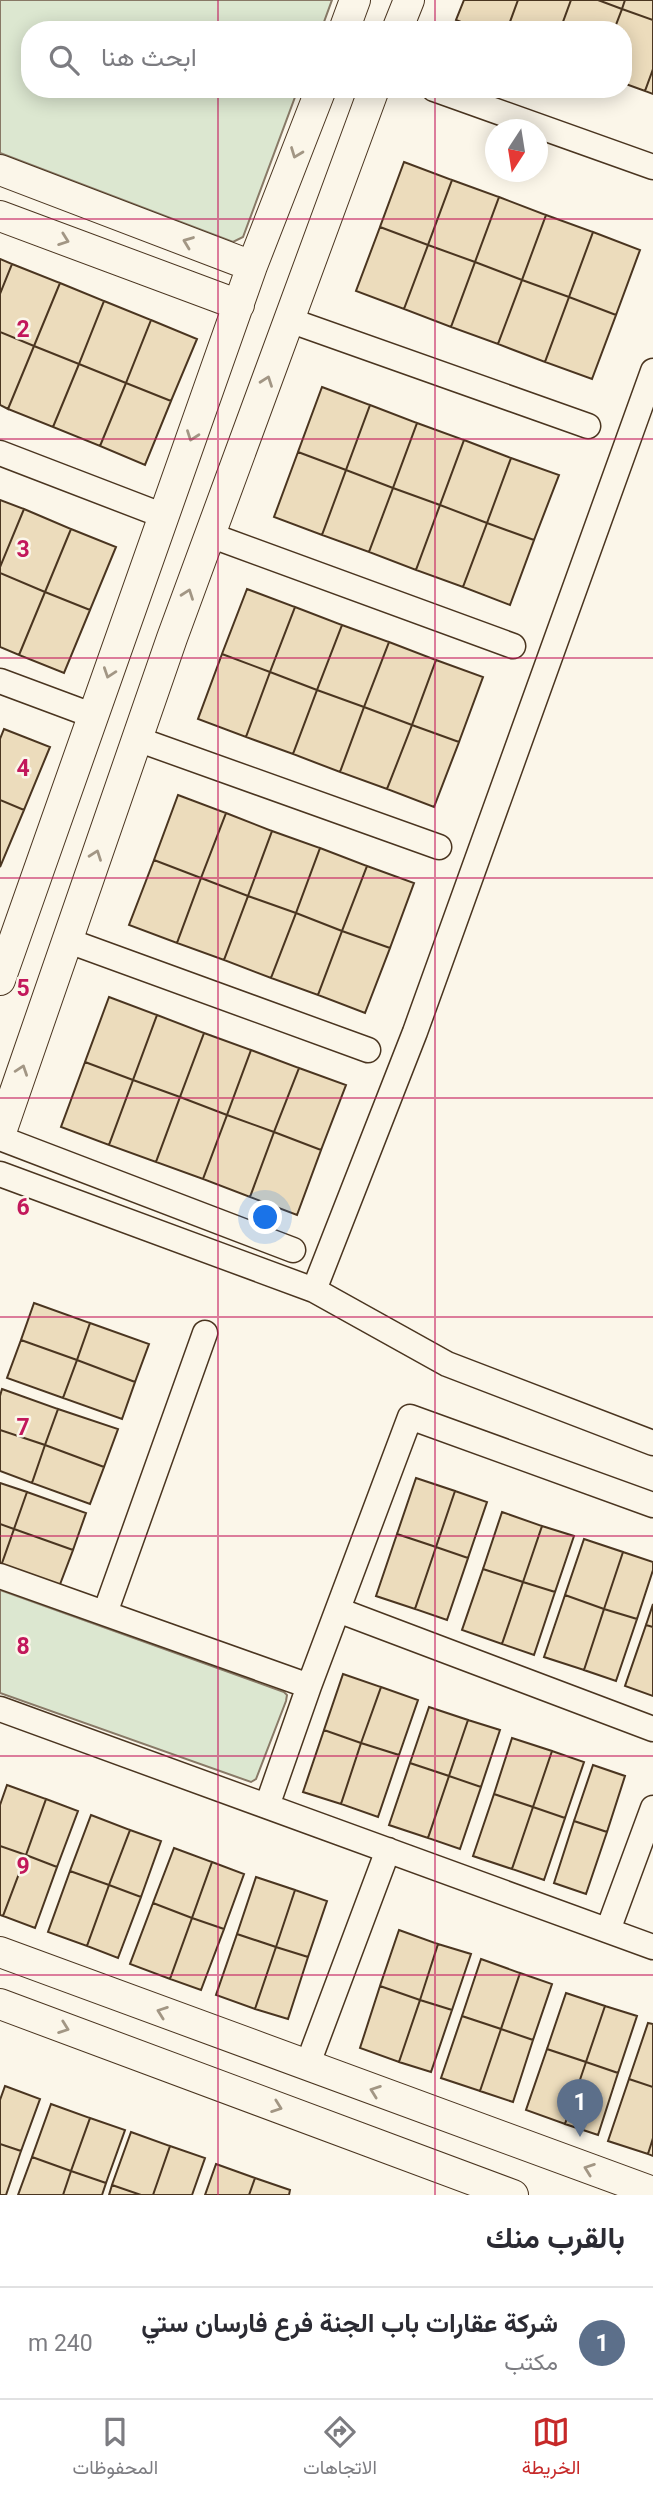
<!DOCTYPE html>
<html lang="ar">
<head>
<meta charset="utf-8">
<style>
	body { margin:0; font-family:Roboto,Vazirmatn,sans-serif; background:#f7f7f7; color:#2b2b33; direction:rtl }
	.compass { position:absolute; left:485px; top:119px; width:63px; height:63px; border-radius:50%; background:#fff; box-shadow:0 4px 18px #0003; rotate:192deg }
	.you { position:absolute; left:266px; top:1218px; width:24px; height:24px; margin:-18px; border:5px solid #fff; border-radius:50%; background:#1a73e8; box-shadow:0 0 0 10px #1a73e833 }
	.badge { display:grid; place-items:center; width:46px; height:46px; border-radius:50%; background:#c62828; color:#fff; font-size:23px; font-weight:700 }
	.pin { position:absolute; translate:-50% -58px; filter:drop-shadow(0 2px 4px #0008) }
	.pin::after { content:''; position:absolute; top:37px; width:24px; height:21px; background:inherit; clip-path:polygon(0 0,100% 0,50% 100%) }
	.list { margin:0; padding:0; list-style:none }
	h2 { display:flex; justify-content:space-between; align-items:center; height:91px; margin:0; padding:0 28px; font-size:30px }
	h2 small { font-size:23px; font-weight:400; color:#7c7c81 }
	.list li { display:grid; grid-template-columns:46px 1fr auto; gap:21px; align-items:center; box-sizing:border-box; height:112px; padding:0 28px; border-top:2px solid #e1e1e2 }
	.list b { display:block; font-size:26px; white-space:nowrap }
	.list p { margin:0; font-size:23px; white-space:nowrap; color:#7c7c81 }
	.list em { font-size:23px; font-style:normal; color:#7c7c81 }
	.icon { flex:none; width:38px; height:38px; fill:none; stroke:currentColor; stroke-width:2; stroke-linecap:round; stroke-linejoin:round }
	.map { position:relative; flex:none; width:653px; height:2195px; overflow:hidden; direction:ltr }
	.search { position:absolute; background:#fff; box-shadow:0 4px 18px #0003; left:21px; right:21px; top:21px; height:77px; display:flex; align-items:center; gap:18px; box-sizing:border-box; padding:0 24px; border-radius:28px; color:#7c7c81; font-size:26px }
	.sheet { height:203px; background:#fff }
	nav { display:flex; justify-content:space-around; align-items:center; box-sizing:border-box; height:98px; border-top:2px solid #e1e1e2; background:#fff; font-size:19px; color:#7c7c81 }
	nav a { display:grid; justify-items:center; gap:4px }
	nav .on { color:#c62828 }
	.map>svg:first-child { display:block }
	.green { fill:#dce7d0; stroke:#887966; stroke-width:2 }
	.building { fill:#ecdcbc; stroke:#4a3520; stroke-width:2 }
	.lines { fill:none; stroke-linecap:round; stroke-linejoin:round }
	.minor-casing { stroke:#4a3520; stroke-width:27 }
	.tertiary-casing { stroke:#4a3520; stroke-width:32 }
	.minor { stroke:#fbf6e9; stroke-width:24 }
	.tertiary { stroke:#fbf6e9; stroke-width:30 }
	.oneway { stroke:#a29684 }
	.grid { fill:none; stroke:#c2185b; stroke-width:2; stroke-opacity:0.55 }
	.grid-label { font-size:23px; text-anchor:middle; font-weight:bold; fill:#c2185b; stroke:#fbf6e9; stroke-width:5; stroke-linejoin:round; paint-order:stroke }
</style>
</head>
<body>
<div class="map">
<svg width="653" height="2195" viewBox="0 0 653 2195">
	<rect width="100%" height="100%" fill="#fbf6e9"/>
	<path class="green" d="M0,0h332l-11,30h-291v59h268l-55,148 -10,5 -233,-89z
		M0,1590l284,102 3,3 -1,6 -30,78 -5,3 -251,-89z"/>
	<path class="building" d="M464,0h54l-11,30h-26l-25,-10z
		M518,0h53l-11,30h-53z
		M571,0h27l24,9 -8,21h-54z
		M598,0h27l-3,9z
		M625,0h28v20l-31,-11z
		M622,9l31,11v49l-8,22 -22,-8v-53h-9z
		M653,69v25l-8,-3z
		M404,162l48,18 -24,65 -48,-18z
		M452,180l47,17 -24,65 -47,-17z
		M499,197l47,18 -24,65 -47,-18z
		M546,215l47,17 -24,65 -47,-17z
		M380,227l48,18 -24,64 -48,-18z
		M593,232l47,18 -24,65 -47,-18z
		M428,245l47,17 -24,65 -47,-18z
		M0,259l12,5 -12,30z
		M475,262l47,18 -24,64 -47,-17z
		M12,264l48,19 -26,63 -34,-14v-38z
		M522,280l47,17 -24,65 -47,-18z
		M60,283l44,18 -25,63 -45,-18z
		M569,297l47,18 -24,64 -47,-17z
		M104,301l47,19 -25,63 -47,-19z
		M151,320l46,19 -26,62 -45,-18z
		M0,332l34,14 -26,63 -8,-4z
		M34,346l45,18 -26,63 -45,-18z
		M79,364l47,19 -26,63 -47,-19z
		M126,383l45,18 -26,64 -45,-19z
		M322,387l48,18 -24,65 -48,-18z
		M370,405l47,18 -24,65 -47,-18z
		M417,423l47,17 -24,65 -47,-17z
		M464,440l47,18 -24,65 -47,-18z
		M298,452l48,18 -24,65 -48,-18z
		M511,458l48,17 -25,65 -47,-17z
		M346,470l47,18 -24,64 -47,-17z
		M393,488l47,17 -24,65 -47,-18z
		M0,500l24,9 -24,58z
		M440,505l47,18 -24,64 -47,-17z
		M24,509l47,20 -26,63 -45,-19v-6z
		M487,523l47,17 -24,65 -47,-18z
		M71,529l45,18 -26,63 -45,-18z
		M0,573l45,19 -26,63 -19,-8z
		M247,589l48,18 -25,65 -48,-18z
		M45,592l45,18 -26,63 -45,-18z
		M295,607l47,18 -25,65 -47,-18z
		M342,625l47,17 -25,65 -47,-17z
		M389,642l47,18 -24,65 -48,-18z
		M222,654l48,18 -24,65 -48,-18z
		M436,660l47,17 -24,65 -47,-17z
		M270,672l47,18 -24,64 -47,-17z
		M317,690l47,17 -24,65 -47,-18z
		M364,707l48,18 -25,64 -47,-17z
		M412,725l47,17 -25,65 -47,-18z
		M4,729l46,18 -26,63 -24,-10v-61z
		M178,795l48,18 -25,65 -47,-18z
		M0,800l24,10 -24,57z
		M226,813l46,18 -24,65 -47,-18z
		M272,831l48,17 -24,65 -48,-17z
		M320,848l47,18 -25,65 -46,-18z
		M154,860l47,18 -24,65 -48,-18z
		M367,866l47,17 -24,65 -48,-17z
		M201,878l47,18 -24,64 -47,-17z
		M248,896l48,17 -25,65 -47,-18z
		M296,913l46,18 -24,64 -47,-17z
		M342,931l48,17 -25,65 -47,-18z
		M109,997l48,18 -24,65 -48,-18z
		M157,1015l47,18 -24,64 -47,-17z
		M204,1033l47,17 -24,65 -47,-18z
		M251,1050l48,18 -25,64 -47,-17z
		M85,1062l48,18 -24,65 -48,-18z
		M299,1068l47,17 -25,65 -47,-18z
		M133,1080l47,17 -24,65 -47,-17z
		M180,1097l47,18 -24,64 -47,-17z
		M227,1115l47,17 -24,65 -47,-18z
		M274,1132l47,18 -24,65 -47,-18z
		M34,1303l56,20 -13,37 -56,-20z
		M90,1323l59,21 -14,38 -58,-22z
		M21,1340l56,20 -14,38 -56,-20z
		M77,1360l58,22 -13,37 -59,-21z
		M2,1389l56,20 -13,36 -45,-15v-34z
		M58,1409l60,20 -14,38 -59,-22z
		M0,1430l45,15 -13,38 -32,-12z
		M45,1445l59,22 -14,37 -58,-21z
		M416,1478l39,13 -19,56 -39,-13z
		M0,1483l27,9 -13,37 -14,-5z
		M455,1491l32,11 -19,56 -32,-11z
		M27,1492l59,21 -13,37 -59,-21z
		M502,1512l40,14 -19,56 -40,-13z
		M0,1524l14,5 -13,37h-1z
		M542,1526l32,10 -19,56 -32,-10z
		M14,1529l59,21 -14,37 -58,-21z
		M397,1534l39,13 -21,62 -39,-13z
		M584,1539l39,13 -19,57 -39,-14z
		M436,1547l32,11 -21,62 -32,-11z
		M623,1552l30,10v8l-16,49 -33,-10z
		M483,1569l40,13 -21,62 -40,-14z
		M523,1582l32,10 -21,63 -32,-11z
		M565,1595l39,14 -20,61 -40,-13z
		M653,1604v23l-7,-2z
		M604,1609l33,10 -21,62 -32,-11z
		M646,1625l7,2v69l-28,-10z
		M343,1674l38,13 -20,56 -37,-13z
		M381,1687l37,13 -19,55 -38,-12z
		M429,1707l39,13 -19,56 -39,-13z
		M468,1720l32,10 -19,57 -32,-11z
		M324,1730l37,13 -20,61 -38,-12z
		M512,1738l40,13 -19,56 -39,-13z
		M361,1743l38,12 -21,62 -37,-13z
		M552,1751l32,11 -19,56 -32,-11z
		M410,1763l39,13 -21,62 -39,-13z
		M593,1765l32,11 -18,56 -33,-11z
		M449,1776l32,11 -21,62 -32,-11z
		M7,1785l39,14 -20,56 -26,-9v-41z
		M494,1794l39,13 -21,62 -39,-13z
		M46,1799l32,12 -21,56 -31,-12z
		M533,1807l32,11 -21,62 -32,-11z
		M91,1815l39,15 -21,55 -39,-14z
		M574,1821l33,11 -21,62 -32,-11z
		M130,1830l31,11 -20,56 -32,-12z
		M0,1846l26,9 -23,61 -3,-1z
		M174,1848l38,14 -20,56 -39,-15z
		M26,1855l31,12 -22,61 -32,-12z
		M212,1862l32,12 -20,55 -32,-11z
		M70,1871l39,14 -22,61 -39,-14z
		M256,1877l39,13 -19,57 -39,-13z
		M109,1885l32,12 -23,61 -31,-12z
		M295,1890l32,11 -19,56 -32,-10z
		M153,1903l39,15 -22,61 -40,-15z
		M192,1918l32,11 -23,61 -31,-11z
		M399,1930l39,14 -18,56 -40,-14z
		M237,1934l39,13 -21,62 -39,-14z
		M438,1944l33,10 -19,56 -32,-10z
		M276,1947l32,10 -20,62 -33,-10z
		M481,1959l39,14 -19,56 -39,-13z
		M520,1973l32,11 -19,56 -32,-11z
		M380,1986l40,14 -21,62 -39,-14z
		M566,1993l39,13 -19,56 -39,-13z
		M420,2000l32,10 -21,62 -32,-10z
		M605,2006l32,10 -19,57 -32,-11z
		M462,2016l39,13 -21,62 -39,-13z
		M648,2023l5,1v63l-24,-8z
		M501,2029l32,11 -20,62 -33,-11z
		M547,2049l39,13 -21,62 -39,-14z
		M586,2062l32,11 -20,62 -33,-11z
		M629,2079l24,8v51l-5,16 -40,-13z
		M5,2086l35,13 -19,52 -21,-7v-44z
		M51,2104l39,14 -19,53 -39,-14z
		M90,2118l35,12 -19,53 -35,-12z
		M131,2132l39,14 -17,49h-12l-29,-10z
		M653,2138v18l-5,-2z
		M0,2144l21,7 -15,44h-6z
		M170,2146l35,12 -13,37h-39z
		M32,2157l39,14 -8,24h-45z
		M216,2164l39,14 -6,17h-44z
		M71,2171l35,12 -4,12h-39z
		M255,2178l35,12 -1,5h-40z
		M112,2185l29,10h-32z"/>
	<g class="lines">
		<g class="minor-casing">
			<path id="minor" d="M434,89l219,78
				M289,320l299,106
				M0,453l164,63
				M210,535l303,111
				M0,681l94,35
				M137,739l302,108
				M66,940l302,110
				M0,1138l293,112
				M0,1174l314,116 133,74 206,79
				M314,1290l101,-258 238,-661
				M0,1576l309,110
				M338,1610l315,119
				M105,1613l100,-280
				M0,1709l653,238
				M267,1806l42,-120 101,-269 243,88
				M608,1930l45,-122
				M307,2066l81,-216"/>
		</g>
		<g class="tertiary-casing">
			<path id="tertiary" d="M344,30l11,-30
				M397,30l12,-30
				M0,170l252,96
				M0,216l239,89
				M0,980l252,-714 69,-177
				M0,1135l172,-497 202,-549
				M0,1952l653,240
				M0,2004l513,191"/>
		</g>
		<use href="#minor" class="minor"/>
		<use href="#tertiary" class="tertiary"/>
	</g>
	<defs><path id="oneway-chevron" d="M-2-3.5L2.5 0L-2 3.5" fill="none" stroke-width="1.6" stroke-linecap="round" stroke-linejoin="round" transform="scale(1.75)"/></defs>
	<g class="oneway">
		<use href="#oneway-chevron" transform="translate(296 153) rotate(111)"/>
		<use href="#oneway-chevron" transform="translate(64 240) rotate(20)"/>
		<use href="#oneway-chevron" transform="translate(188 242) rotate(-159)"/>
		<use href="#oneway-chevron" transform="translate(267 381) rotate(-70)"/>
		<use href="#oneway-chevron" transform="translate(192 436) rotate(110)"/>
		<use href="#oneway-chevron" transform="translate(188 594) rotate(-70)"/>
		<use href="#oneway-chevron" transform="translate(109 673) rotate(109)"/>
		<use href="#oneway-chevron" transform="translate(96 855) rotate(-70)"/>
		<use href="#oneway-chevron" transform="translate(22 1070) rotate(-71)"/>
		<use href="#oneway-chevron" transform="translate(162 2012) rotate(-160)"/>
		<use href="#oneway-chevron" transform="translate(64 2028) rotate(20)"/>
		<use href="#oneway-chevron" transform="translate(375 2091) rotate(-160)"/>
		<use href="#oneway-chevron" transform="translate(277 2107) rotate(20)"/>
		<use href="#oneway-chevron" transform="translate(589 2169) rotate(-160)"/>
	</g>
	<path class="grid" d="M218,0v30M435,0v30M218,89v2106M435,89v2106M0,219h653M0,439h653M0,658h653M0,878h653M0,1098h653M0,1317h653M0,1536h653M0,1756h653M0,1975h653"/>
	<g class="grid-label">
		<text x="23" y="337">2</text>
		<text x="23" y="557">3</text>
		<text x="23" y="776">4</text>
		<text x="23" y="996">5</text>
		<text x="23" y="1215">6</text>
		<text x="23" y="1435">7</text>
		<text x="23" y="1654">8</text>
		<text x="23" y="1874">9</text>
	</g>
</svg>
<svg class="compass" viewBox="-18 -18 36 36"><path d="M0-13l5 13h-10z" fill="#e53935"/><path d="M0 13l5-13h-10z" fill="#7c7c81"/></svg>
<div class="you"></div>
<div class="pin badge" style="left:580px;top:2137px;background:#5c6f8a">1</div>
<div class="search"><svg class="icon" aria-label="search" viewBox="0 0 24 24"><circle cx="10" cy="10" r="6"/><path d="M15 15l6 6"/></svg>ابحث هنا</div>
</div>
<section class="sheet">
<h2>بالقرب منك<small></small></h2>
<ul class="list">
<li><span class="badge" style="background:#5c6f8a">1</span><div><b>شرکة عقارات باب الجنة فرع فارسان ستي</b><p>مكتب</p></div><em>240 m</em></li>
</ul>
</section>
<nav>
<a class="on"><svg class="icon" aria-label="map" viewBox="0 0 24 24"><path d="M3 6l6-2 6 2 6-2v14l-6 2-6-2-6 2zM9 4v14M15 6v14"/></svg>الخريطة</a>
<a><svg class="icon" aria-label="directions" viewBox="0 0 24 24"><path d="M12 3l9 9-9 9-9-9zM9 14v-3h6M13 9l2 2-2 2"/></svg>الاتجاهات</a>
<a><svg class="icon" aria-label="saved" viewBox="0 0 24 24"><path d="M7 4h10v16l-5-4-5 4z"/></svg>المحفوظات</a>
</nav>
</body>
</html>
